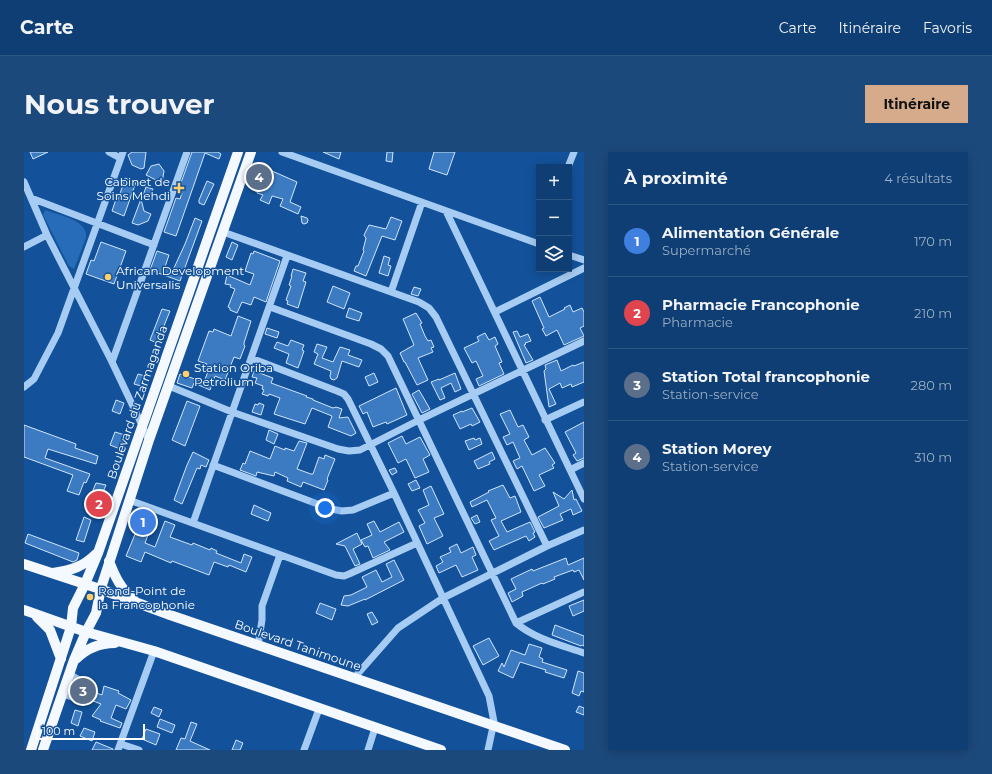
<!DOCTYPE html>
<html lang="fr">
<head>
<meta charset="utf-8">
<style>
	body { margin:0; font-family:Montserrat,sans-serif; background:#1c497c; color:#f1f3f6 }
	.controls { position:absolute; right:12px; top:12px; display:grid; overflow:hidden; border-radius:0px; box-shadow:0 2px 10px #0003 }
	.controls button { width:36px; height:36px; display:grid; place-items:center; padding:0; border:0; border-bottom:1px solid #2e5786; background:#0e3e74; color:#f1f3f6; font:20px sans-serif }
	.scale { position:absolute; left:12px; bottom:10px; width:109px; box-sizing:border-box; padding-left:4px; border:2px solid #fff; border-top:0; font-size:11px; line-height:14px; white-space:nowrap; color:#fff; -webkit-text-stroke:3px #13529a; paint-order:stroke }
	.you { position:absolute; left:301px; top:356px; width:14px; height:14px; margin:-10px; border:3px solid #fff; border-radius:50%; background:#1a73e8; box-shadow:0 0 0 6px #1a73e833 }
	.badge { display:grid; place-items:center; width:26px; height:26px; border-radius:50%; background:#d6ab8b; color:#fff; font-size:13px; font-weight:700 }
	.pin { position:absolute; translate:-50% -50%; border:2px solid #fff; box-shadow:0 1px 4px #0006 }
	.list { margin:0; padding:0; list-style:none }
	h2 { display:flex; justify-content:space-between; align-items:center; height:52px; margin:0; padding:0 16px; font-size:17px }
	h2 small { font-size:13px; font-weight:400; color:#9baec5 }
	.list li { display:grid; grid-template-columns:26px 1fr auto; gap:12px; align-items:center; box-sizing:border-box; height:72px; padding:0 16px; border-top:1px solid #2e5786 }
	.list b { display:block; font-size:15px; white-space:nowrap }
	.list p { margin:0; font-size:13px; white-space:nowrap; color:#9baec5 }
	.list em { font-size:13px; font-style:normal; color:#9baec5 }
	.icon { flex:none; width:22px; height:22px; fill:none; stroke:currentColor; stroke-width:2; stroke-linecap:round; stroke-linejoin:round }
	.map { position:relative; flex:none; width:560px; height:598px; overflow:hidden; border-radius:0px }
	header { display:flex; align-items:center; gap:24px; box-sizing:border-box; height:56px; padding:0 20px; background:#0e3e74; border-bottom:1px solid #2e5786 }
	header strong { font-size:19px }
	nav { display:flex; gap:22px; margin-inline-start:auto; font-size:14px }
	.intro { display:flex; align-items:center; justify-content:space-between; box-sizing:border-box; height:96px; padding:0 24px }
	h1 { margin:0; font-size:28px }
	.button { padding:10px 18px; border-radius:0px; background:#d6ab8b; color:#111; font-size:14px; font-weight:700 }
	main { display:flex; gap:24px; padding:0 24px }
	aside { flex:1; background:#0e3e74; border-radius:0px; box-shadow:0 2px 10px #0003 }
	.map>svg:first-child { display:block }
	.green { fill:#266cb8 }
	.building { fill:#3c7bc1; stroke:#cfe5fd }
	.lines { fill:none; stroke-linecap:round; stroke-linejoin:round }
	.minor { stroke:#a7ccf3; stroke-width:7 }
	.major { stroke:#f4f8ff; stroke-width:10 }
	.poi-dot { fill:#ffd06a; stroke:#13529a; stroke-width:1.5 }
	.labels { text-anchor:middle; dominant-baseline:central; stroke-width:3; stroke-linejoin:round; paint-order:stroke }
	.poi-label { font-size:12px; fill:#fff; stroke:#13529a; text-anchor:start }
	.street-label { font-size:12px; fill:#fff; stroke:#13529a }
</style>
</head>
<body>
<header>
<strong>Carte</strong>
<nav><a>Carte</a><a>Itinéraire</a><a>Favoris</a></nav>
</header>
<div class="intro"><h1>Nous trouver</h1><a class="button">Itinéraire</a></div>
<main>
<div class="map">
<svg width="560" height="598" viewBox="0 0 560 598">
	<rect width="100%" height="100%" fill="#13529a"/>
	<path class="green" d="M21,58c13,5 44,10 41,28l-12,31 -5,-3 -26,-51z"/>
	<path class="building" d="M6,0h18l-15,7z
		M108,0h14l-2,16 -3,1 -9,-4 -4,-10z
		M168,0h26l3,2 -2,5 -14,-6 -29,83 -12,-4 12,-34 4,1 2,-6 -4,-2z
		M299,0h18l-2,7z
		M363,0h6l-1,10 -6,-1z
		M410,0h21l-8,23 -18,-6z
		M230,11l43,19 -7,20 11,5 -3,7 -18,-8 3,-7 -11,-3 -3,8 -9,-4 3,-5 -6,-2 3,-8 -12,-5z
		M135,12l5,7 -2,12 -16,-8 5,-9z
		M101,26l11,4 -12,34 -12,-5 4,-12 2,1z
		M183,29l7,3 -10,21 -5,-2v-3z
		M122,35l7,2 -5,11 -6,-2z
		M117,47l3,12 7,3 -3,7 -10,4 -6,-2z
		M277,64l6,2 1,2 -1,3 -3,1 -2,-1z
		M367,65l11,4 -7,19 -13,-4 -16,40 -12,-5 2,-5h2l6,-15 -1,-1 3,-12 -1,-1 -1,-2 5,-10 17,4z
		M171,66l7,3 -22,60 -30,-11 7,-19 12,4 -4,12 8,3 12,-26z
		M77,90l25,9 -12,33 -28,-10 5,-14 3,1z
		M208,90l6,3 -6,15 -6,-3z
		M230,99l26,10 -14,41 -12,-5 -3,8 -9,-3 -5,11 -7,-3v-2l-2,-1 7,-18 -5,-2 1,-2 -6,-1 2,-9 23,10 4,-11 -9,-3 6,-18 2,1z
		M360,104l6,2 -2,7 3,1 -3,10 -9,-3z
		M269,117l13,4 -3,8 3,1 -8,26 -11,-4 1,-3 -2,-1 5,-14 -2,-1 3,-9h-1z
		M309,134l17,7 -6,16 -17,-7z
		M390,135l7,2 -3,7 -7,-2z
		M516,145l9,20 16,-8 -1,-1 6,-3 3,7 9,-4 2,4v14l-4,2 4,8 -20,9 -7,-15 -11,6 -4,-7 2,-1 -12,-27z
		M325,156l13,5 -3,8 -13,-4z
		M138,157l8,2 -13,32 -7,-3z
		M392,161l6,10 -2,1 5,12 3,5 3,-1 3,7 -3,1 2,4 -15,6 10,22 -11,5 -12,-23h-1l-4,-9 14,-8 -11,-26z
		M214,164l13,5 -7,22v2l1,1 -5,13 -6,-2 -9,23 -10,-4 -5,14 -16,-7 -2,5 -15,-5 3,-9 24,8 5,-13 -4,-1 2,-4 -9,-3 11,-30 4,1 1,-3 17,7z
		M243,176l12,4 -2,6 -12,-4z
		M493,179l3,6 8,-3 3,7 -6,2 1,1 -2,1 9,15 -7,3 -13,-31z
		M461,181l4,7 6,-3 3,7 -3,2 7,16 -3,1 5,11 -25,12 -3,-7 7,-3 -7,-15 -4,2 -8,-15 15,-7 -2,-4z
		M267,188l13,5 -2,5 2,1 -6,17 -12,-5 3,-9 -15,-6 3,-6 11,4z
		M293,192l10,3 -5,11 11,4 7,-15 10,3 -2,5 14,5 -3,7 -17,-6 -5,17 -3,2 -3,-1 -1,-3 1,-5 -17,-7 4,-10 -4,-2z
		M533,208l4,11 12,-6 1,1 10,-4v20l-12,5 -1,-3 -9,4 -2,-5 -11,6 7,15 -7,3 -5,-36 2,-2 -1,-4z
		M230,219l19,7 -2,5 36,13 -1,1 7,2v1l20,8 3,-1 6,2 -3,9 9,-1 8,16 -5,3 -23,-9 4,-11 -20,-8 -7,16 -31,-10 6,-16 -11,-4 -1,2 -6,-2 2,-4 -2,-1 1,-3 -8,-3 2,-5 -5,-1z
		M350,221l4,9 -9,4 -4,-9z
		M431,221l6,16 -6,3 -4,-9 -10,5 4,10 -5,2 -9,-18 8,-3v1z
		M114,222l7,2 -4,10 -7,-2z
		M372,236l11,27 -20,9 -1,-2 -13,5 -6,-15 -4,2 -4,-8z
		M395,238l11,19 -8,4 -10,-19z
		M92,248l8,3 -4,11 -8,-3z
		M163,249l13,5 -15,40 -13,-6z
		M235,251l5,2 -3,10 -9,-3 3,-8 3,1z
		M448,256l8,14 -8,4 -1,-2 -11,5 -7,-14 9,-4v1z
		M486,258l8,17 5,-2 6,12 -5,3 8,15 13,-7 10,15 -3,2 2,3 -15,7 6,11 -11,5 -12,-25 -5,3 -4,-8 7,-3 -7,-16 -6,3 -4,-8 7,-3 -10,-20z
		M560,270v36l-7,3 -4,-6 3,-2 -11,-21z
		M0,273l52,19 -1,4 23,8 -2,8 -48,-15 -3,9 45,16 -4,9 -2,-1 -5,13 -12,-4 6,-16 -49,-18z
		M245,278l9,4 -4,10 -8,-4z
		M91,280l10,3 -5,14 -10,-4z
		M378,284l4,8 14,-7 10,18 -7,4 6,13 -14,6 -9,-19 -8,4 -10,-20z
		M450,286l1,2 5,-2 2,6 -13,6 -4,-9z
		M275,289l8,2 -10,26 14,5h2l6,-17 5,2 1,-4 10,4 -8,20 1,1 -4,10 -21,-8 -2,5 -14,-6 1,-3 -13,-6 -1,4 -17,-4 -1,4 -16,-6 3,-7 2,1 5,-13 20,8 5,-13 10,4v-2l9,3z
		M169,300l16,8 -3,7 -5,-2 -1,4 -3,-1 -15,36 -8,-4 13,-35z
		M468,300l3,7 -6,3 1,2 -12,5 -4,-8z
		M371,316l2,4 -5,3 -3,-5z
		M392,328l4,8 -8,3 -4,-7z
		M72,331l10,2 -4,9 -9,-4z
		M479,333l7,13 5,-2 6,16 -20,9 6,11 23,-10 5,10 -2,1 2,4 -6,4 -3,-5 -32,14 -5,-9 10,-5 -8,-16 5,-2 -9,-18 -15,7 -2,-5 19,-10 -1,-1z
		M407,334l13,28 -10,4 9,18 -16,8 -8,-18 6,-3 -7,-13 11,-5 -6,-15z
		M548,338l2,10 2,-1 6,12 -9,4 -2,-6 -11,5 3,6 -19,8 -6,-11 21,-11 -6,-14 11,7z
		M230,353l17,8 -3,8 -17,-7z
		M119,363l11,4 -9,24 10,4 10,-26 10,4 -5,12 22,8 1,-2 17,7 1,-2 6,3 -1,2 25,10 3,-9 8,3 -6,15 -17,-7 -1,2 -14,-5 -5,13 -37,-14 -1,2 -26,-11 -4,10 -15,-6z
		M453,363l3,7 -5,2 -4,-6z
		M60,365l7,3 -7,22 -8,-2z
		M350,369l6,11 19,-10 5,10 -20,10 6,8 -17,8 -5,-12 -3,1 -4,-7 11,-5 -5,-11z
		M333,381l5,11 -9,5 7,15 -5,2 -10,-20 -9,-2z
		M4,382l51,19 -2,7 -4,2 -48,-19z
		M433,392l4,9 12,-6 3,8 -4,2 6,13 -16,7 -6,-12 -17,8 -3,-7 7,-4 -3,-5 11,-5 -2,-4z
		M542,406l2,7 16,-7v22l-5,-10 -5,2 -1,-2 -19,7 1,2 -12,5 -1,-1 -20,9 1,4 -11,6 -4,-9 8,-4 -5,-10 21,-10 1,2z
		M370,408l10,20 -39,20v-1l-17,7 -7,-1 3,-9 7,-1 16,-8 -5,-10 14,-7 6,12 10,-5 -6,-13z
		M560,448v11l-11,5 -4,-10z
		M296,451l16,6 -4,11 -16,-7z
		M348,460l6,10 -6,3 -5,-11z
		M531,473l29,11v10l-2,-1 -1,1 -29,-11z
		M465,486l10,18 -16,9 -10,-19z
		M505,492l13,4 -3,9 4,2 -1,3 25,8 -3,8 -19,-6 1,-2 -26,-8 -7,16 -15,-7 4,-8 2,4 7,-17 14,5z
		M554,519l6,2v19l-3,-1 -2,5 -7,-3z
		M80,534l15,5 -1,2 13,7 -5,9 -10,-4 -5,13 11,5 -2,5 -20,-7 1,-1 -9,-4 9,-12 -13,-5 -1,-5 4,-3 11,4z
		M555,554l5,2v7l-8,-3z
		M130,555l8,3 -3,7 -8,-4z
		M51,558l7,2 -4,14 -7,-3z
		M136,567l15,6 -3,8 -15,-6z
		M167,570l6,2 -7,17 20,9h-34l5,-12 4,1z
		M60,576l11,4 -3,9 -12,-5z
		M122,577l14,5 -4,11 -14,-6z
		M212,588l7,3 -3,7h-8z
		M72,590l17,7v1h-21z"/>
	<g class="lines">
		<path class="minor" d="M85,0l11,6
			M258,0l257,92
			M544,15l6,-15
			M0,30l23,53 65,127 37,78
			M7,46l123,47
			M422,59l138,288
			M199,80l196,70 10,6 7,9 111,229
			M0,95l23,-12
			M545,103l15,5
			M367,140l31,-90
			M246,155l101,37 10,5 7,7 128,267c19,16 45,22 68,30
			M471,160l89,-44
			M227,206l86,33 7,3 4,5 46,94 95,203 5,26 -6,28
			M88,210l75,-210
			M145,234l63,26 106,37 11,2 11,-1 59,-30 165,-79
			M0,235l10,-8 24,-46 65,-181
			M521,268l39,-18
			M189,313l118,44 11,2 11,-1 41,-17
			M546,318l14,-7
			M105,348l207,75 8,1 5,-2 68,-31
			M169,371l94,-267
			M492,471l68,-31
			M234,493l4,-25v-14l18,-51
			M45,522l17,10v5
			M330,526l44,-50 45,-30 104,-52 37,-16
			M39,542l12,4 8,-1
			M97,592l18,6
			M94,598l36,-99
			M280,598l15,-41
			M344,598l7,-22"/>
		<path class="major" d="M85,409c6,16 12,28 25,39
			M0,412l76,25 70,26 395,135
			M29,421c19,-3 30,-6 43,-19
			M0,458l62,22 68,19 287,99
			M13,465l13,13 11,29
			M52,507c11,-11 23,-16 39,-16
			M7,598l40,-123 2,-19 12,-24 13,-31 140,-401
			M19,598l31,-90 12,-28 10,-19 5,-25 48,-148 102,-288"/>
	</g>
	<g class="poi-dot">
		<path d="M153 30h4v4h4v4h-4v4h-4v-4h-4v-4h4z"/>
		<circle cx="84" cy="125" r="4"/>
		<circle cx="162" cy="222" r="4"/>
		<circle cx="66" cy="445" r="4"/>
	</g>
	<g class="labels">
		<g class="poi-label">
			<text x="146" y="29" text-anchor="end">Cabinet de<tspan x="146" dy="14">Soins Mehdi</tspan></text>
			<text x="92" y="118">African Development<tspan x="92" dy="14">Universalis</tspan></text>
			<text x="170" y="215">Station Oriba<tspan x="170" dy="14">Petrolium</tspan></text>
			<text x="74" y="438">Rond-Point de<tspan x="74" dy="14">la Francophonie</tspan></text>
		</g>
		<g class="street-label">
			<text transform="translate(113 250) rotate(-71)">Boulevard du Zarmaganda</text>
			<text transform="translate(274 493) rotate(19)">Boulevard Tanimoune</text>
		</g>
	</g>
</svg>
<div class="controls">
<button>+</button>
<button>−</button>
<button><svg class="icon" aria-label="layers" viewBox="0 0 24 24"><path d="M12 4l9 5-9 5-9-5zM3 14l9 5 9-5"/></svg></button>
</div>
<div class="scale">100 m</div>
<div class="you"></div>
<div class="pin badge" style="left:119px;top:370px;background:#3f7fe0">1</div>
<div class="pin badge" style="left:75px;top:352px;background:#e0444e">2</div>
<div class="pin badge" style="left:59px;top:539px;background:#5c6f8a">3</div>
<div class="pin badge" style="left:235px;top:25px;background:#5c6f8a">4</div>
</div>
<aside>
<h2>À proximité<small>4 résultats</small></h2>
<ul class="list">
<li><span class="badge" style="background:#3f7fe0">1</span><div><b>Alimentation Générale</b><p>Supermarché</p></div><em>170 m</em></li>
<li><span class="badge" style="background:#e0444e">2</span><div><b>Pharmacie Francophonie</b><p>Pharmacie</p></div><em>210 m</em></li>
<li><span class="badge" style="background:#5c6f8a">3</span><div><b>Station Total francophonie</b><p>Station-service</p></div><em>280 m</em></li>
<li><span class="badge" style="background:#5c6f8a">4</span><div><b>Station Morey</b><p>Station-service</p></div><em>310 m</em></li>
</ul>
</aside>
</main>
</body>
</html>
